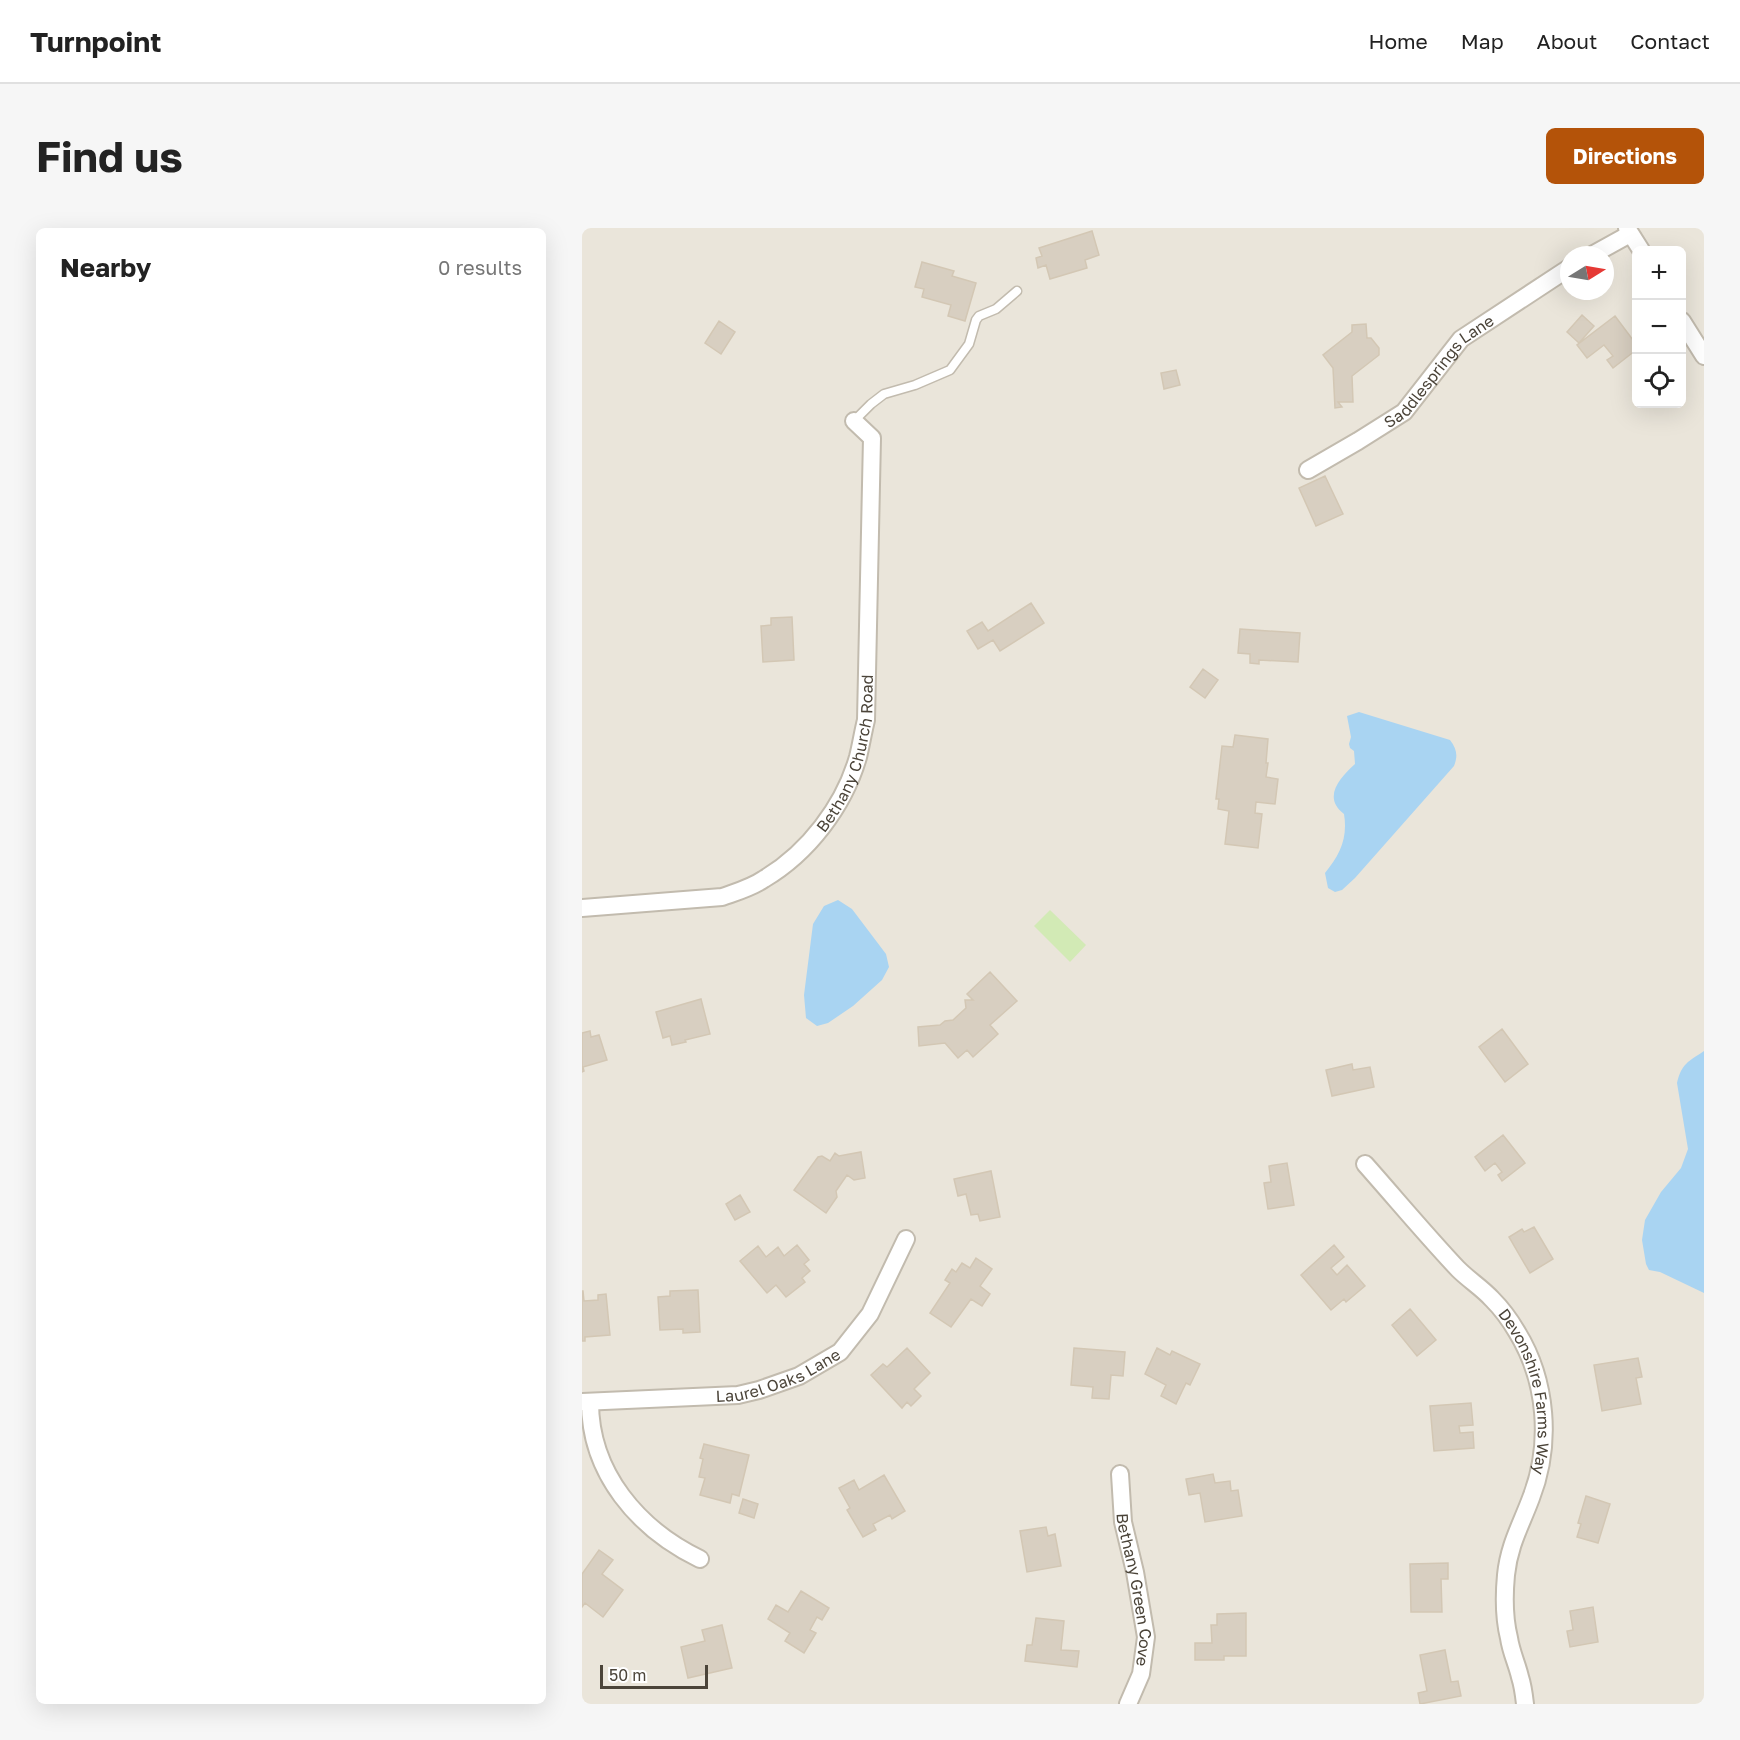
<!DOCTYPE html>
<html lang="en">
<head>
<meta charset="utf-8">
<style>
	body { margin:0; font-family:"Golos Text",sans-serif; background:#f6f6f6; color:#222 }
	.controls { position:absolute; right:18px; top:18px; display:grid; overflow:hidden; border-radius:9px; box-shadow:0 6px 24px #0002 }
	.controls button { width:54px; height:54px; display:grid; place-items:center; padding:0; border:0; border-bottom:2px solid #e0e0e0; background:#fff; color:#222; font:30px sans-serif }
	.compass { position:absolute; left:978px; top:18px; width:54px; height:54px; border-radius:50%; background:#fff; box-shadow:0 6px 24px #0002; rotate:79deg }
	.scale { position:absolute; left:18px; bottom:15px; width:108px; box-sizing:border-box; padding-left:6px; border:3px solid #4b4439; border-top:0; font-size:16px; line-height:21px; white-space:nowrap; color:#4b4439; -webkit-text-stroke:4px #fff; paint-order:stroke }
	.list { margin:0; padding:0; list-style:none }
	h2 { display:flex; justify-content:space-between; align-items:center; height:78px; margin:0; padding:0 24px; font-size:26px }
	h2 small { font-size:20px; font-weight:400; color:#767676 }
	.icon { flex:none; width:33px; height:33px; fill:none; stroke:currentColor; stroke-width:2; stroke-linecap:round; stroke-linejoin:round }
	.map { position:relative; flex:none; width:1122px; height:1476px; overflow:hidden; border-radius:9px }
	header { display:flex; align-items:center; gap:36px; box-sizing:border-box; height:84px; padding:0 30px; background:#fff; border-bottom:2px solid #e0e0e0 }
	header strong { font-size:28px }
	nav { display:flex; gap:33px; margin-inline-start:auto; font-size:21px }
	.intro { display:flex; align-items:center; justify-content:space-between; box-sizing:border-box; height:144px; padding:0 36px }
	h1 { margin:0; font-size:42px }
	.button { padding:15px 27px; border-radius:9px; background:#b45309; color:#fff; font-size:21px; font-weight:700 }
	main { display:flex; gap:36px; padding:0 36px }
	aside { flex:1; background:#fff; border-radius:9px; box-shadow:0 6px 24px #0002 }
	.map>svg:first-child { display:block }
	.residential { fill:#eae5da; fill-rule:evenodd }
	.green { fill:#d2eab5 }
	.water { fill:#a9d4f2 }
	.building { fill:#d8cfc1; stroke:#d3c7b4; stroke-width:1.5 }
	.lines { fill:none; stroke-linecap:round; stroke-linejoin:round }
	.service-casing { stroke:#c2bbae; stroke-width:11 }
	.minor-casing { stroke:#c2bbae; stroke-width:20 }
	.service { stroke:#fff; stroke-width:8 }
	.minor { stroke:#fff; stroke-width:16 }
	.labels { text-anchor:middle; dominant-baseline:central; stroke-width:4.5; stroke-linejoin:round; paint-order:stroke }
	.street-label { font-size:16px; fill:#4b4439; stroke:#fff }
</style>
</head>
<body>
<header>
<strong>Turnpoint</strong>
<nav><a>Home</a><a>Map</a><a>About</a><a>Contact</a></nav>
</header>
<div class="intro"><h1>Find us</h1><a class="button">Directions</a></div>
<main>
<aside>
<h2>Nearby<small>0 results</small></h2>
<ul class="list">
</ul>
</aside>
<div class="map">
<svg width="1122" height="1476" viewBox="0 0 1122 1476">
	<rect width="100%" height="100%" fill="#f6f3ec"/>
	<path class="residential" d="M0,0h1122v1476h-1122zM1054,22h46v154h-46zM987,27h36v36h-36z"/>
	<path class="green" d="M468,682l36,35 -16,17 -36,-36z"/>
	<path class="water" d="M777,484l91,28c7,9 8,16 4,26l-99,112 -13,12 -7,2 -7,-4 -3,-15c15,-18 23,-35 19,-59 -22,-17 -4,-36 11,-50l-1,-13 -4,-3 -1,-4 2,-7 -4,-21z
		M256,672l14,9 34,45 3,13 -7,13 -29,26 -25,17 -11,3 -11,-8 -2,-23 9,-71 11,-18z
		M1122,823v242l-44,-21 -11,-2 -3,-6 -4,-24 3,-20 16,-28 20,-24 7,-19 -11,-66c5,-20 11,-21 27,-32z"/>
	<path class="building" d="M510,3l7,24 -14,5 2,8 -37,11 -4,-14 -8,3 -2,-10 6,-2 -3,-8z
		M340,34l32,9 -2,5 24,7 -11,38 -17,-5 3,-11 -29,-8 2,-8 -9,-2z
		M1000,87l12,11 -15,17 -12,-11z
		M1033,88l21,28v6l-23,18 -6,-8 6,-4 -9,-11 -17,13 -10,-13z
		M137,93l16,11 -14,22 -16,-11z
		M784,96l1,14h4l8,10v7l-27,21 1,26h-15l4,5 -7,1 -2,-40 -10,-13 29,-23v-7z
		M594,142l4,15 -16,4 -3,-16z
		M743,248l18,38 -27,12 -17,-38z
		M449,375l13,20 -44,28 -7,-11 -15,9 -11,-18 15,-9 6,9z
		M210,389l2,43 -31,2 -2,-36 10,-1v-7z
		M658,401l60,4 -2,29 -39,-2v4l-9,-1v-9l-12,-1z
		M621,441l15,11 -13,18 -15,-11z
		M653,507l33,4 -2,24h2l-2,14 12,2 -3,25 -19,-2 -1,11 7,1 -4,34 -33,-4 4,-33 -11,-2 1,-10h-3l6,-53 11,1z
		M408,744l27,29 -27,24 8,9 -25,23 -6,-7 -9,8 -13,-15 -26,3 -1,-19 22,-2 5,-4 8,-1 13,-12 -1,-8h8l-6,-6z
		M119,771l9,35 -25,6 1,2 -14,3 -2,-9 -7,2 -7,-26z
		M920,801l26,35 -23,18 -26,-35z
		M8,803l1,6 8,-2 8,25 -24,7 1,4 -2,1v-39z
		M770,836l1,6 17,-3 4,20 -42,9 -6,-26z
		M921,907l22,28 -23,18 -4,-6 4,-3 -7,-9 -10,8 -10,-14z
		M279,924l4,26 -11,2 -7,-5 -11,16 1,6 -11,16 -32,-23 24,-33 4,-1 8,5 5,-8 4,3z
		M705,935l7,42 -26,4 -4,-26 7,-1 -2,-16z
		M409,943l9,46 -20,4 -2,-7 -7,1 -5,-21 -8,2 -4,-17z
		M158,967l10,17 -15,8 -9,-16z
		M952,999l19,32 -23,14 -21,-36 13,-8 2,3z
		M215,1017l12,15 -5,4 6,7 -8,7 3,4 -19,15 -10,-12 -9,8 -27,-32 18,-15 8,11 12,-10 6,9z
		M752,1017l10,12 -13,11 6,7 10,-10 18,21 -19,16 -2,-3 -13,11 -30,-35z
		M394,1030l16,11 -12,17 10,8 -8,12 -11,-7 -20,28 -21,-14 20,-30 -5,-3 7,-11 4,3 6,-9 8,5z
		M116,1062l2,42 -17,1v-4l-23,1 -2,-33 12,-1v-5z
		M0,1063h1l1,10 14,-1v-5l8,-1 4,41 -25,2v4h-3z
		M828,1081l26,31 -19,16 -25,-31z
		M325,1120l23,25 -16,16 7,7 -10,10 -4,-4 -5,6 -31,-33 12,-11 4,3z
		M492,1120l51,4 -2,24 -12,-1 -2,24 -17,-1 1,-11 -22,-2z
		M575,1120l13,7 2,-4 28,13 -10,21 -4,-2 -10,21 -15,-8 5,-11 -21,-11z
		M1056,1130l4,19 -6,1 5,26 -39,7 -8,-46z
		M889,1175l2,22 -14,1 1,7 13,-1 1,16 -40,3 -4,-45z
		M122,1216l45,11 -10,41 -7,-2 -2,9 -30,-8 5,-17 -6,-1 4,-18 -3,-1z
		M631,1246l2,9 15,-2 1,10 7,-1 4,26 -37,6 -5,-29 -11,2 -3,-16z
		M302,1247l21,36 -13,8 -2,-4 -17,9 3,6 -13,7 -16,-27 3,-2 -11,-20 15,-8 5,10z
		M1004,1268l24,8 -12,39 -21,-6 4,-13 -3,-1z
		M161,1271l15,5 -4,14 -15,-5z
		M464,1299l2,9 7,-2 6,32 -34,6 -7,-41z
		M17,1322l14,10 -11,14 21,16 -20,27 -18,-14 -3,4v-33z
		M866,1335v16h-7l1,33h-31l-1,-48z
		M219,1363l28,17 -7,12 -5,-3 -7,13 6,3 -12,20 -19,-12 5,-8 -22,-14 8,-14 12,7z
		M1011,1379l5,35 -28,5 -3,-16 6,-1 -3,-19z
		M664,1385v43h-22v4h-29v-17h17l-1,-18h6v-11z
		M454,1390l28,3 -3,29 18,1 -2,16 -52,-6 2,-16h5z
		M140,1397l10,43 -44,10 -7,-31 24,-6 -3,-11z
		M863,1422l6,32 7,-1 3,15 -41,8 -2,-11 9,-2 -7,-36z"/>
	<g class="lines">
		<g class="service-casing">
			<path id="service" d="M272,193l17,-17 13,-10 31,-9 35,-15 19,-26 7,-24 3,-4 17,-7 21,-18"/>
		</g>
		<g class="minor-casing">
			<g id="minor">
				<path d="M1045,0l14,22"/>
				<path d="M1010,27l38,-21"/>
				<path d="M1100,93l22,35"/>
				<path id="s1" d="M726,242l50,-29 46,-29 57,-73 108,-71"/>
				<path id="s2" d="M0,680l140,-11c14,-5 29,-9 42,-18 44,-26 80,-73 94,-122 3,-12 5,-25 8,-37l6,-282 -18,-17"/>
				<path id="s3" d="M783,936c31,35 61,71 93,105 11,11 24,19 34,30 10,10 18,21 25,33 30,49 35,112 14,166 -10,27 -22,47 -25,77 -2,21 -2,43 3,63 2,14 8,26 11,39 3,9 4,18 5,27"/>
				<path id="s4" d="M0,1174l156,-7 21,-5 40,-14 41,-24 30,-38 36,-75"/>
				<path d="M8,1174c0,71 48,127 110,157"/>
				<path id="s5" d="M538,1246l3,48 12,50 11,65 -5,37 -13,30"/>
			</g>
		</g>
		<use href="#service" class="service"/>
		<use href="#minor" class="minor"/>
	</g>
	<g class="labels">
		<g class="street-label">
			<text stroke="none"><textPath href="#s1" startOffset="166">Saddlesprings Lane</textPath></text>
			<text stroke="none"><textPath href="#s2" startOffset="344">Bethany Church Road</textPath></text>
			<text stroke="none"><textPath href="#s4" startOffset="200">Laurel Oaks Lane</textPath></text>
			<text stroke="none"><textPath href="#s3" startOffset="288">Devonshire Farms Way</textPath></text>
			<text stroke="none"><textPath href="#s5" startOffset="117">Bethany Green Cove</textPath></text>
		</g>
	</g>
</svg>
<div class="controls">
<button>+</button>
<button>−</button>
<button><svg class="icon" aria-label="locate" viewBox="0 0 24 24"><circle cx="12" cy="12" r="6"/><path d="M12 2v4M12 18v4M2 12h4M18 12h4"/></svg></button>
</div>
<svg class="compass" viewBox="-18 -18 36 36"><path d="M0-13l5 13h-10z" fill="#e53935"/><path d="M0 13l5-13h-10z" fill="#767676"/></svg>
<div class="scale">50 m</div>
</div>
</main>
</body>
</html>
